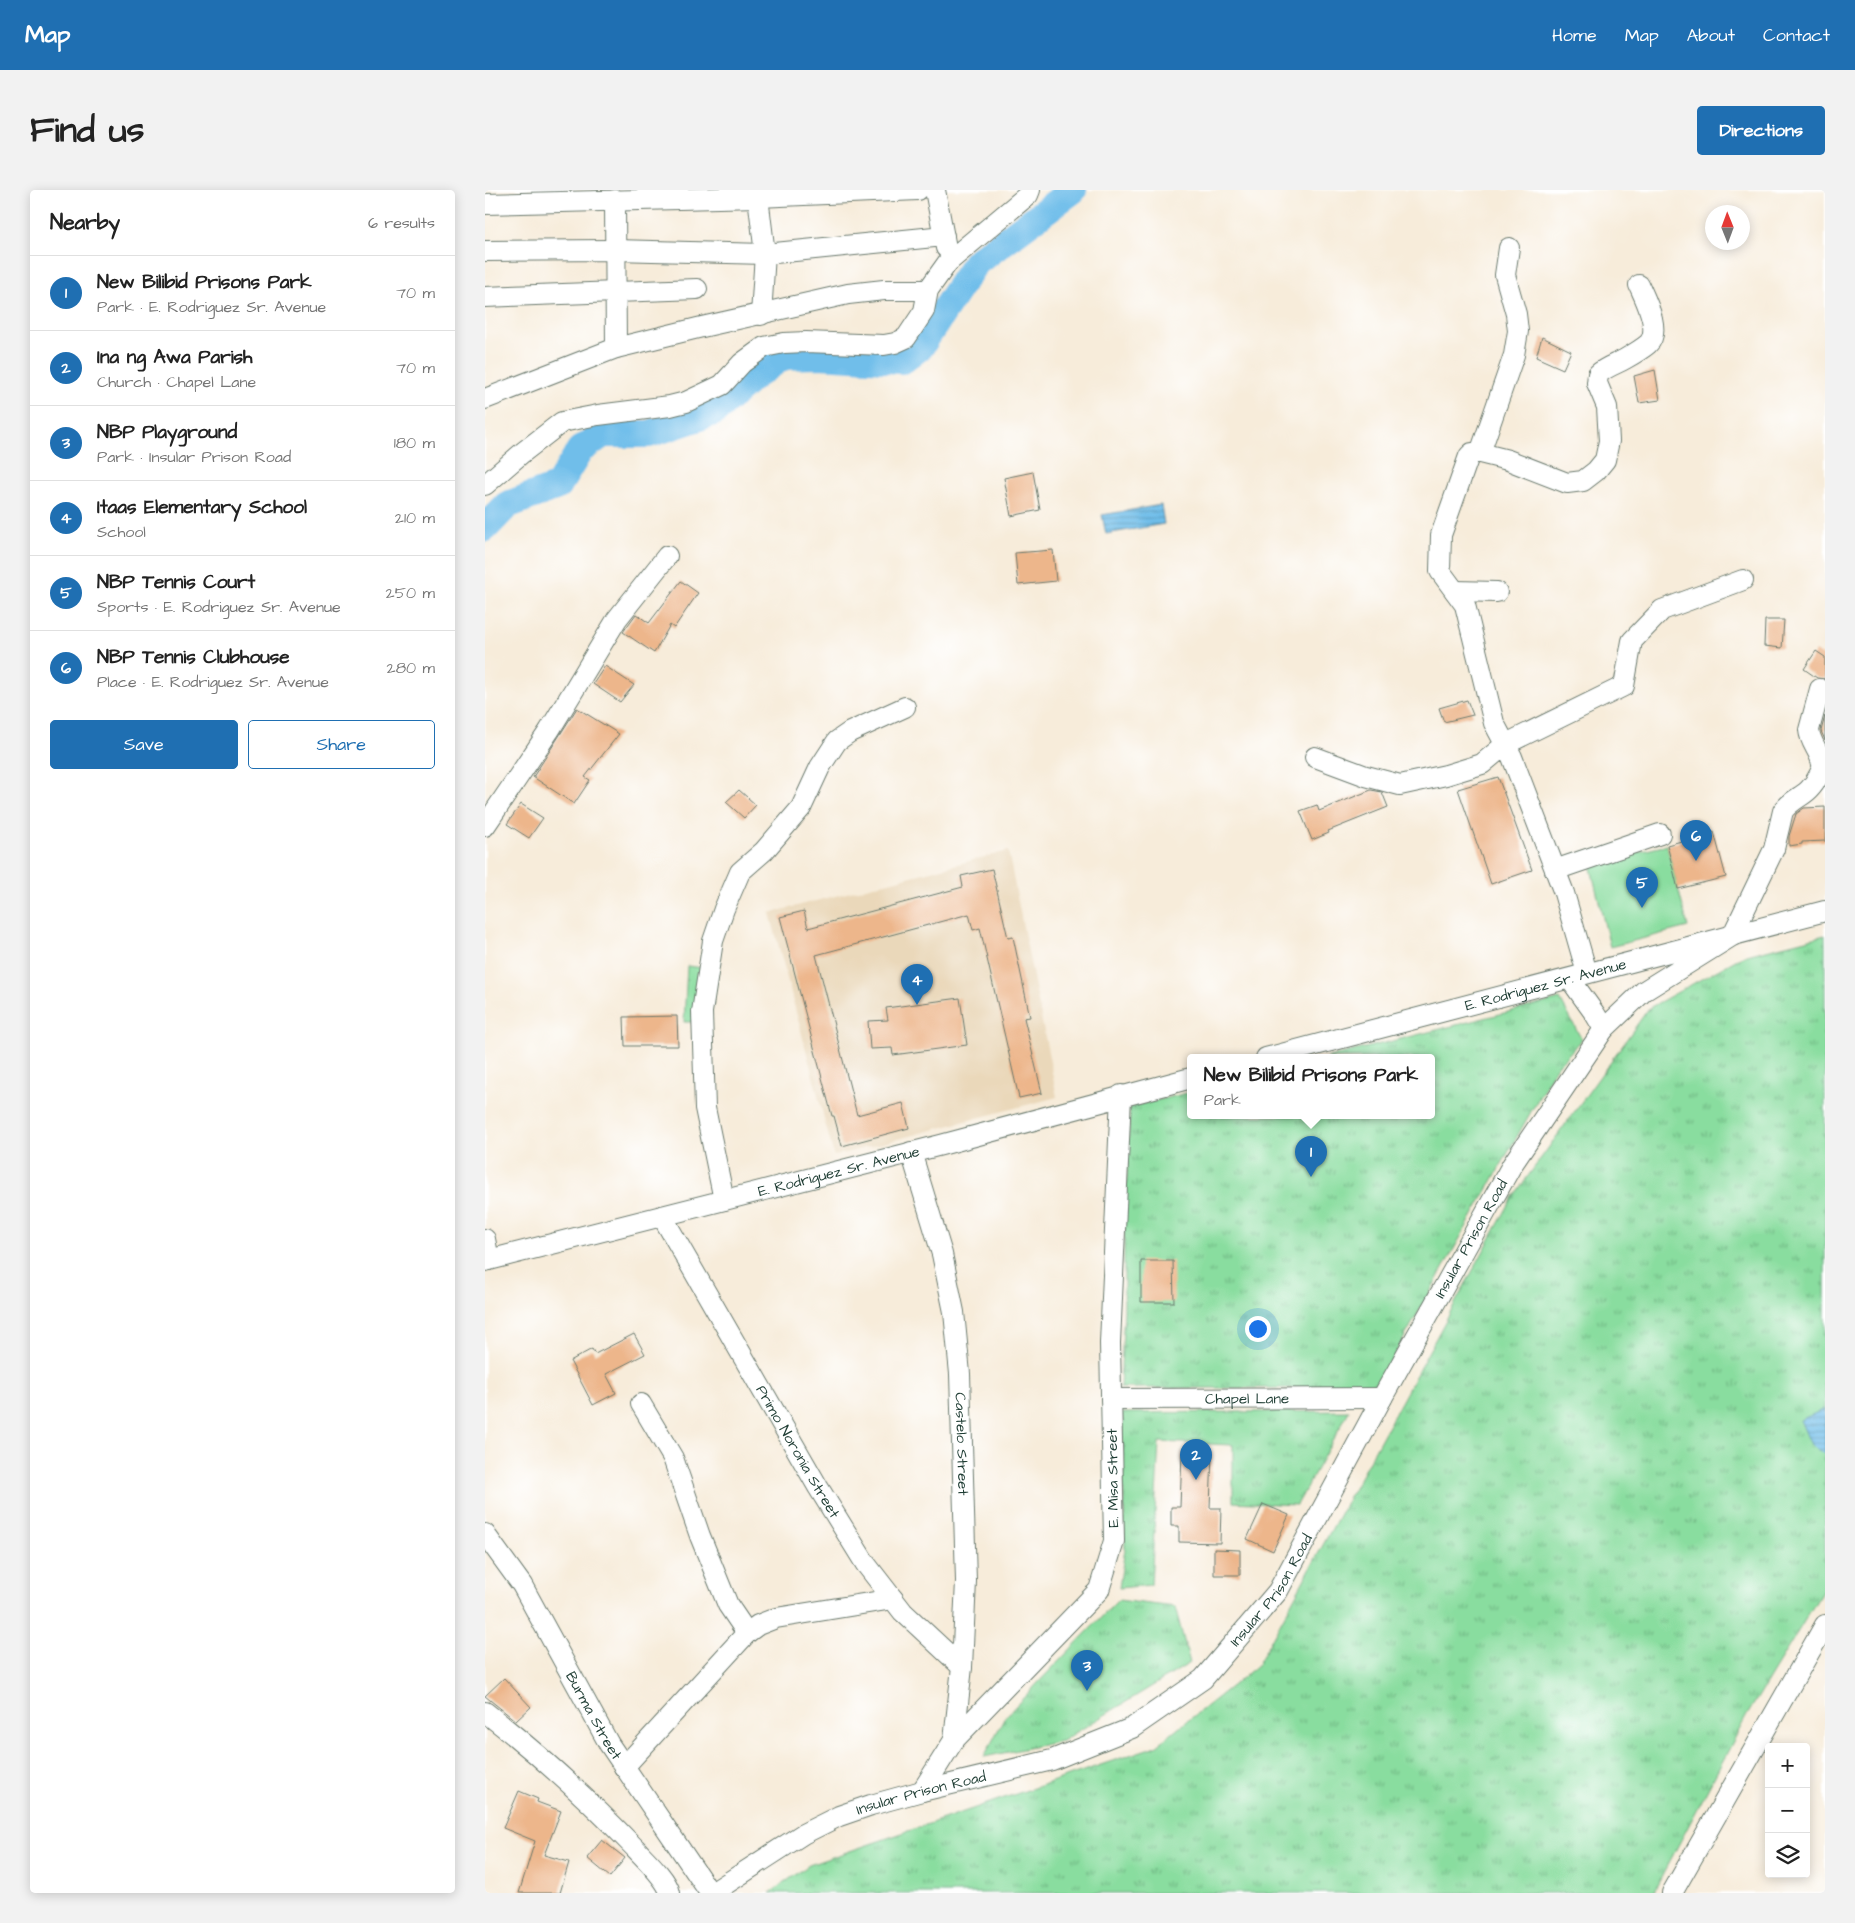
<!DOCTYPE html>
<html lang="en">
<head>
<meta charset="utf-8">
<style>
	body { margin:0; font-family:"Architects Daughter",sans-serif; background:#f2f2f2; color:#222 }
	.controls { position:absolute; right:15px; bottom:15px; display:grid; overflow:hidden; border-radius:5px; box-shadow:0 2px 12px #0003 }
	.controls button { width:45px; height:45px; display:grid; place-items:center; padding:0; border:0; border-bottom:1px solid #e0e0e0; background:#fff; color:#222; font:25px sans-serif }
	.compass { position:absolute; left:1220px; top:15px; width:45px; height:45px; border-radius:50%; background:#fff; box-shadow:0 2px 12px #0003; rotate:359deg }
	.you { position:absolute; left:772px; top:1138px; width:18px; height:18px; margin:-12px; border:4px solid #fff; border-radius:50%; background:#1a73e8; box-shadow:0 0 0 8px #1a73e833 }
	.badge { display:grid; place-items:center; width:32px; height:32px; border-radius:50%; background:#1f6fb2; color:#fff; font-size:16px; font-weight:700 }
	.pin { position:absolute; translate:-50% -41px; filter:drop-shadow(0 1px 2px #0008) }
	.pin::after { content:''; position:absolute; top:26px; width:18px; height:15px; background:inherit; clip-path:polygon(0 0,100% 0,50% 100%) }
	.popup { position:absolute; left:702px; top:864px; width:248px; height:65px; box-sizing:border-box; display:grid; place-content:center; border-radius:5px; background:#fff; filter:drop-shadow(0 1px 4px #0005); font-size:16px; white-space:nowrap; color:#767676 }
	.popup b { font-size:19px; color:#222 }
	.popup::after { content:''; position:absolute; left:50%; top:100%; margin-left:-10px; border:10px solid transparent; border-top-color:#fff }
	.list { margin:0; padding:0; list-style:none }
	h2 { display:flex; justify-content:space-between; align-items:center; height:65px; margin:0; padding:0 20px; font-size:21px }
	h2 small { font-size:16px; font-weight:400; color:#767676 }
	.list li { display:grid; grid-template-columns:32px 1fr auto; gap:15px; align-items:center; box-sizing:border-box; height:75px; padding:0 20px; border-top:1px solid #e0e0e0 }
	.list b { display:block; font-size:19px; white-space:nowrap }
	.list p { margin:0; font-size:16px; white-space:nowrap; color:#767676 }
	.list em { font-size:16px; font-style:normal; color:#767676 }
	.actions { display:flex; gap:10px; padding:15px 20px }
	.actions a { flex:1; padding:11px 0; border:1px solid #1f6fb2; border-radius:5px; text-align:center; font-size:18px; color:#1f6fb2 }
	.actions .main { background:#1f6fb2; color:#fff }
	.icon { flex:none; width:28px; height:28px; fill:none; stroke:currentColor; stroke-width:2; stroke-linecap:round; stroke-linejoin:round }
	.map { position:relative; flex:none; width:1340px; height:1703px; overflow:hidden; border-radius:5px }
	header { display:flex; align-items:center; gap:30px; box-sizing:border-box; height:70px; padding:0 25px; background:#1f6fb2; color:#fff }
	header strong { font-size:24px }
	nav { display:flex; gap:28px; margin-inline-start:auto; font-size:18px }
	.intro { display:flex; align-items:center; justify-content:space-between; box-sizing:border-box; height:120px; padding:0 30px }
	h1 { margin:0; font-size:35px }
	.button { padding:12px 22px; border-radius:5px; background:#1f6fb2; color:#fff; font-size:18px; font-weight:700 }
	main { display:flex; gap:30px; padding:0 30px }
	aside { flex:1; background:#fff; border-radius:5px; box-shadow:0 2px 12px #0003 }
	.map>svg:first-child { display:block }
	.built { fill:#ead8ba }
	.grass { fill:url(#grass-tufts); stroke:#548d6a }
	.pitch { fill:#89dd9f; stroke:#548d6a }
	.water { fill:url(#water-rules); stroke:#487e8f }
	.lines { fill:none; stroke-linecap:round; stroke-linejoin:round }
	.river { stroke:#70beea; stroke-width:28 }
	.building { fill:#edb68b }
	.minor-casing { stroke:#6b7a6e; stroke-width:22 }
	.minor { stroke:#fff; stroke-width:20 }
	.labels { text-anchor:middle; dominant-baseline:central; stroke-width:4.5; stroke-linejoin:round; paint-order:stroke }
	.street-label { font-size:15px; fill:#1f3d34; stroke:#fff }
</style>
</head>
<body>
<header>
<strong>Map</strong>
<nav><a>Home</a><a>Map</a><a>About</a><a>Contact</a></nav>
</header>
<div class="intro"><h1>Find us</h1><a class="button">Directions</a></div>
<main>
<aside>
<h2>Nearby<small>6 results</small></h2>
<ul class="list">
<li><span class="badge">1</span><div><b>New Bilibid Prisons Park</b><p>Park · E. Rodriguez Sr. Avenue</p></div><em>70 m</em></li>
<li><span class="badge">2</span><div><b>Ina ng Awa Parish</b><p>Church · Chapel Lane</p></div><em>70 m</em></li>
<li><span class="badge">3</span><div><b>NBP Playground</b><p>Park · Insular Prison Road</p></div><em>180 m</em></li>
<li><span class="badge">4</span><div><b>Itaas Elementary School</b><p>School</p></div><em>210 m</em></li>
<li><span class="badge">5</span><div><b>NBP Tennis Court</b><p>Sports · E. Rodriguez Sr. Avenue</p></div><em>250 m</em></li>
<li><span class="badge">6</span><div><b>NBP Tennis Clubhouse</b><p>Place · E. Rodriguez Sr. Avenue</p></div><em>280 m</em></li>
</ul>
<div class="actions"><a class="main">Save</a><a>Share</a></div>
</aside>
<div class="map">
<svg width="1340" height="1703" viewBox="0 0 1340 1703">
	<defs>
		<pattern id="grass-tufts" width="24" height="20" patternUnits="userSpaceOnUse" patternTransform="scale(1.25)"><rect width="24" height="20" fill="#89dd9f"/><path d="M3 7l-1-3M5 7V3M7 7l1-3M15 17l-1-3M17 17v-4M19 17l1-3" fill="none" stroke="#6fb482"/></pattern>
		<pattern id="water-rules" width="6" height="5" patternUnits="userSpaceOnUse" patternTransform="scale(1.25)"><rect width="6" height="5" fill="#70beea"/><path d="M0 2.5h6" fill="none" stroke="#5b9cbe"/></pattern>
	</defs>
	<rect width="100%" height="100%" fill="#fff"/>
	<filter id="ink" filterUnits="userSpaceOnUse"><feTurbulence type="fractalNoise" baseFrequency=".02" numOctaves="2"/><feDisplacementMap in="SourceGraphic" scale="10" xChannelSelector="R" yChannelSelector="G"/><feConvolveMatrix kernelMatrix="1 2 1 2 8 2 1 2 1" color-interpolation-filters="sRGB"/></filter>
	<filter id="wash" filterUnits="userSpaceOnUse"><feTurbulence type="fractalNoise" baseFrequency=".0096" numOctaves="4" result="noise"/><feDisplacementMap in="SourceGraphic" scale="20" xChannelSelector="R" yChannelSelector="G"/><feGaussianBlur stdDeviation="1.12" result="paint"/><feColorMatrix in="noise" values="0 0 0 0 0 0 0 0 0 0 0 0 0 0 0 0 0 1.4 0 .05"/><feComposite in="paint" operator="in"/></filter>
	<g filter="url(#wash)">
		<rect width="100%" height="100%" fill="#f7ecda"/>
		<path class="built" d="M523,661l49,246 -223,59 -64,-243z"/>
		<path class="grass" d="M1340,745v652l-79,130 -93,176h-883l39,-28 347,-119 101,-80 256,-469 136,-189 94,-52z
			M1075,809l22,41 -26,27 -180,321h-256l4,-77v-64l6,-140 61,-15v24h240v-58h-106z
			M864,1221l-52,94 -64,-3v-57l-74,-3 -8,143 -32,3 6,-39 -3,-136z
			M633,1410l57,7 15,56 -128,78 -78,16 21,-40z"/>
		<path class="pitch" d="M1182,655l21,82 -78,20 -20,-83z
			M202,776l26,3 -3,53h-26z"/>
		<path class="water" d="M676,315l3,19 -58,10 -4,-19z
			M1340,1219v46l-14,-10 -11,-25z"/>
		<g class="lines">
			<path class="river" d="M0,338l22,-23 51,-19 22,-36 23,-16h46l65,-22 39,-35 31,-21 35,-1 84,5 17,-13 55,-84 98,-73"/>
		</g>
		<g id="blocks">
			<path class="building" d="M1057,147l29,14 -8,18 -27,-12z
				M1170,180l5,30 -21,3 -5,-27z
				M548,282l7,38 -29,6 -7,-38z
				M568,360l3,31 -38,4 -3,-32z
				M196,391l17,12 -24,35 -4,-3 -16,28 -31,-21 13,-18 13,9z
				M1280,430h19l-2,28 -18,-2z
				M1331,461l9,6v22l-8,-1 -13,-9z
				M120,476l29,19 -14,17 -27,-18z
				M982,510l6,15 -29,7 -5,-14z
				M92,518l42,26 -34,43 5,3 -16,24 -41,-27z
				M1340,526v24l-4,-9z
				M1013,587l34,93 -41,14 -33,-95z
				M254,600l17,15 -12,13 -18,-16z
				M886,600l11,2 6,15 -60,24 1,2 -17,7 -12,-29 17,-6 2,6z
				M36,614l22,14 -14,20 -22,-14z
				M1340,617v34l-23,1v2l-13,2v-10l7,-22 8,-6z
				M1229,642l12,45 -48,12 -11,-44z
				M507,679l16,69 5,-1 17,80 -6,1 18,75 -23,5 -39,-170 -7,2 -4,-16 -153,41 41,160 46,-12 6,25 -67,18 -8,-30h-2l-52,-199 24,-6 4,17 155,-41 -2,-11z
				M475,808l7,47 -74,10 -1,-7 -22,1 -2,-28 20,-1 -2,-12z
				M192,826l1,30h-53l-1,-29z
				M656,1071h32l1,41h-33z
				M149,1144l11,20 -39,20 10,19 -23,12 -23,-44 22,-12 3,5z
				M697,1262l30,1 -2,55h11l-1,35 -41,-1v-16h-8v-19h9z
				M778,1314l26,11 -16,36 -26,-12z
				M729,1359l26,1v25h-26z
				M19,1488l27,29 -15,14 -31,-25z
				M34,1601l19,8 -1,3 24,9 -17,44 25,7 -9,31h-41l16,-52 -32,-13z
				M117,1650l23,18 -15,19 -23,-19z"/>
		</g>
	</g>
	<g filter="url(#ink)">
		<use href="#blocks" fill-opacity="0" stroke="#6b7a6e" stroke-width="1"/>
		<g class="lines">
			<g class="minor-casing">
				<g id="minor">
					<path d="M450,0l11,58"/>
					<path d="M273,7l7,57 -4,61"/>
					<path d="M130,10l1,148"/>
					<path d="M0,14l273,-7 160,-7"/>
					<path d="M0,61l130,-1 150,4 179,-18"/>
					<path d="M0,107l212,-8"/>
					<path d="M0,209l131,-51 86,-21 146,-33 36,-4h44"/>
					<path d="M995,263l34,-98 4,-24 -2,-17 -11,-39 4,-27"/>
					<path d="M0,295l37,-32 40,-31 36,-7 72,-9 16,-4 36,-17 20,-22 22,-16 20,-4 22,-1 78,3 11,-2 11,-5 18,-27 4,-21 20,-28 80,-67 2,-5"/>
					<path d="M970,401l42,1"/>
					<path d="M830,567l51,19 34,9 46,-10 36,-11 24,-20 118,-58 8,-45 30,-31 81,-30"/>
					<path d="M0,636l64,-95 68,-112 50,-63"/>
					<path d="M1070,680l105,-36"/>
					<path d="M1102,783l-23,-80 -52,-136 -18,-34 -29,-118 -25,-34 1,-36 28,-79 3,-3h8l28,7 59,23 16,-2 13,-10 9,-11 4,-19 -2,-34 -10,-24 1,-9c8,-7 18,-10 27,-15 7,-4 17,-10 23,-15 14,-14 -3,-45 -9,-59"/>
					<path d="M1085,789l25,35 9,15"/>
					<path id="s1" d="M781,868l559,-147"/>
					<path id="s2" d="M426,962l31,102 12,58 6,62 6,207 -4,86 -8,73"/>
					<path d="M239,1010l-19,-92 -3,-96 11,-71 11,-32 16,-37 24,-21 37,-43 19,-41 17,-26 13,-9 55,-25"/>
					<path id="s3" d="M177,1026l156,271 47,76 38,49 59,55"/>
					<path d="M0,1049l4,21"/>
					<path id="s4" d="M0,1071l456,-116 250,-67"/>
					<path id="s5" d="M626,1209l271,-1"/>
					<path d="M156,1214l32,54 27,78 28,69 19,28"/>
					<path id="s6" d="M0,1344l37,51 87,159 101,149"/>
					<path d="M0,1522c54,42 103,87 150,136 10,11 32,31 35,45"/>
					<path d="M139,1577l123,-134 11,-8 18,-7 117,-19"/>
					<path d="M437,1601l32,-51 145,-150 15,-49 -4,-198 11,-248"/>
					<path id="s7" d="M227,1703l91,-59 36,-18 32,-11 51,-14 130,-31 80,-32 71,-49 75,-88 104,-193 130,-233 92,-136 40,-38 88,-55 42,-87 9,-38c12,-16 25,-13 36,-36 2,-4 4,-7 3,-11 -2,-13 -12,-21 -13,-34l11,-41"/>
					<path d="M1187,1703l153,-268"/>
				</g>
			</g>
			<use href="#minor" class="minor"/>
		</g>
	</g>
	<g class="labels">
		<g class="street-label">
			<text stroke="none"><textPath href="#s1" startOffset="289">E. Rodriguez Sr. Avenue</textPath></text>
			<text stroke="none"><textPath href="#s4" startOffset="365">E. Rodriguez Sr. Avenue</textPath></text>
			<text stroke="none"><textPath href="#s7" startOffset="1059">Insular Prison Road</textPath></text>
			<text stroke="none"><textPath href="#s5" startOffset="136">Chapel Lane</textPath></text>
			<text stroke="none"><textPath href="#s2" startOffset="298">Castelo Street</textPath></text>
			<text stroke="none"><textPath href="#s3" startOffset="272">Primo Noronia Street</textPath></text>
			<text transform="translate(628 1288) rotate(-91)">E. Misa Street</text>
			<text stroke="none"><textPath href="#s7" startOffset="654">Insular Prison Road</textPath></text>
			<text stroke="none"><textPath href="#s6" startOffset="212">Burma Street</textPath></text>
			<text stroke="none"><textPath href="#s7" startOffset="234">Insular Prison Road</textPath></text>
		</g>
	</g>
</svg>
<div class="controls">
<button>+</button>
<button>−</button>
<button><svg class="icon" aria-label="layers" viewBox="0 0 24 24"><path d="M12 4l9 5-9 5-9-5zM3 14l9 5 9-5"/></svg></button>
</div>
<svg class="compass" viewBox="-18 -18 36 36"><path d="M0-13l5 13h-10z" fill="#e53935"/><path d="M0 13l5-13h-10z" fill="#767676"/></svg>
<div class="you"></div>
<div class="pin badge" style="left:826px;top:987px">1</div>
<div class="popup"><b>New Bilibid Prisons Park</b>Park</div>
<div class="pin badge" style="left:711px;top:1290px">2</div>
<div class="pin badge" style="left:602px;top:1501px">3</div>
<div class="pin badge" style="left:432px;top:815px">4</div>
<div class="pin badge" style="left:1157px;top:718px">5</div>
<div class="pin badge" style="left:1211px;top:671px">6</div>
</div>
</main>
</body>
</html>
